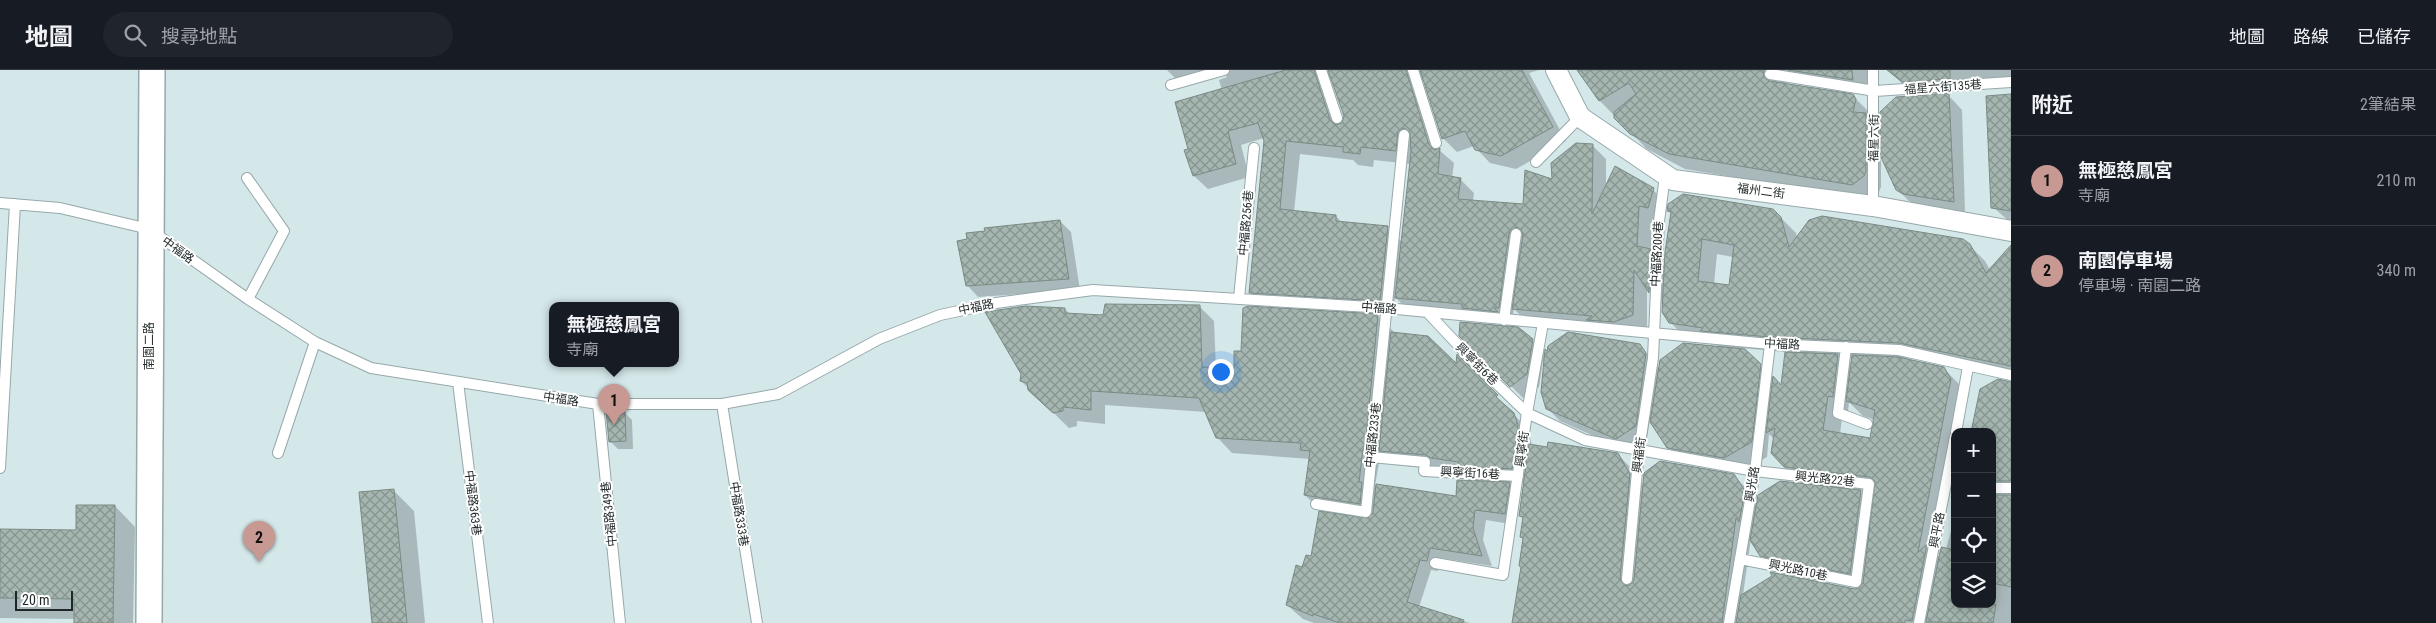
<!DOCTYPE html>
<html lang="zh-TW">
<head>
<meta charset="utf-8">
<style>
	body { margin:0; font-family:"Roboto Condensed","Noto Sans TC",sans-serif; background:#20242c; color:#f1f3f6 }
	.controls { position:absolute; right:15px; bottom:15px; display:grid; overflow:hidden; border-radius:10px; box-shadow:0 2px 12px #0003 }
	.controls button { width:45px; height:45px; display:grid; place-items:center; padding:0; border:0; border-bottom:1px solid #363941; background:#171b24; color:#f1f3f6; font:25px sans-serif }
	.scale { position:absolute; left:15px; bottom:12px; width:58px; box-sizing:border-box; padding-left:5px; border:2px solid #1f2627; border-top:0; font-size:14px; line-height:18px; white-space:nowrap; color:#1f2627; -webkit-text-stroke:4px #fff; paint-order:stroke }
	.you { position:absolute; left:1220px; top:301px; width:18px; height:18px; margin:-12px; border:4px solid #fff; border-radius:50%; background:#1a73e8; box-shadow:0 0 0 8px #1a73e833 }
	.badge { display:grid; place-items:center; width:32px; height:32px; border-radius:50%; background:#c89993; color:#111; font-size:16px; font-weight:700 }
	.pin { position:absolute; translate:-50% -41px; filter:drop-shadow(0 1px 2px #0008) }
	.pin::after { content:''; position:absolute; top:26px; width:18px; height:15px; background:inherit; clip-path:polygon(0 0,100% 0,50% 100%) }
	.popup { position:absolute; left:549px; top:232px; width:130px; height:65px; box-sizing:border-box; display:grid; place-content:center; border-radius:10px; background:#171b24; filter:drop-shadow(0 1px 4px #0005); font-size:16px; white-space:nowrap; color:#9ea1a6 }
	.popup b { font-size:19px; color:#f1f3f6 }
	.popup::after { content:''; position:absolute; left:50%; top:100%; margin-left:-10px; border:10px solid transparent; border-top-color:#171b24 }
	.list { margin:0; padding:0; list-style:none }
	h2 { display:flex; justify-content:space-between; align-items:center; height:65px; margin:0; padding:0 20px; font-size:21px }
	h2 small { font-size:16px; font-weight:400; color:#9ea1a6 }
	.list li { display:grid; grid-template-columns:32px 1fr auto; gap:15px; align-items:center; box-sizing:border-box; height:90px; padding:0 20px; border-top:1px solid #363941 }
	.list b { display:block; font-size:19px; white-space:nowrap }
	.list p { margin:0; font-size:16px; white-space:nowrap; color:#9ea1a6 }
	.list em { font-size:16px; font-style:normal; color:#9ea1a6 }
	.icon { flex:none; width:28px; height:28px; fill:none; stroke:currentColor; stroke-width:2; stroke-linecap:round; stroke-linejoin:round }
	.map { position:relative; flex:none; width:2011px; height:553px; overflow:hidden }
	header { display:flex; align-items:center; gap:30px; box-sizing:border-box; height:70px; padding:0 25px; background:#171b24; border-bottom:1px solid #363941 }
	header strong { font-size:24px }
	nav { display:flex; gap:28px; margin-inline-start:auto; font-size:18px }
	.search { width:350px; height:45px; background:#20242c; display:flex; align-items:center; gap:12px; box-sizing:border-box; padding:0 18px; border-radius:28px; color:#9ea1a6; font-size:19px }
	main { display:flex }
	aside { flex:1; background:#171b24 }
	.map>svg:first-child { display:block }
	.shadow { fill:#0003; fill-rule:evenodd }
	.building { fill:url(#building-cross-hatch); stroke:#7a8a84; fill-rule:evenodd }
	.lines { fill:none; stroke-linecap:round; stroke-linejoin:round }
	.service-casing { stroke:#97a8ab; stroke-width:12 }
	.minor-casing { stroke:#97a8ab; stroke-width:22 }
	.tertiary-casing { stroke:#97a8ab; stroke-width:28 }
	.service { stroke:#fff; stroke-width:10 }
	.minor { stroke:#fff; stroke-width:20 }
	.tertiary { stroke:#fff; stroke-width:25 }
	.labels { text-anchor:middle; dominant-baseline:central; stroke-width:4; stroke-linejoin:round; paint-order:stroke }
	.street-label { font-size:12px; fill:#1f2627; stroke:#fff }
</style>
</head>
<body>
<header>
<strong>地圖</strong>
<div class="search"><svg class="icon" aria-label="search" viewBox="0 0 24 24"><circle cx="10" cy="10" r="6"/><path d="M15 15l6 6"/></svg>搜尋地點</div>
<nav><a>地圖</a><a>路線</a><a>已儲存</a></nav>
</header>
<main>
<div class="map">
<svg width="2011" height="553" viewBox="0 0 2011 553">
	<defs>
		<pattern id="building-cross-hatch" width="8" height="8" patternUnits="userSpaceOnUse" patternTransform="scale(1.25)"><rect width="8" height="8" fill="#a5b6b0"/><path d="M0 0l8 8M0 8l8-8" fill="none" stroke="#86948f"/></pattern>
	</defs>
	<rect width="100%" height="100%" fill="#d4e7e9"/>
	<path class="shadow" d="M1167,0h372l-10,3 37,68 -50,28 -26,-6 -16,-17 -17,6 -14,-14 -19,-61 -4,9 19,64 15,13 -2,15 8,1 14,14 -1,8 51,4 69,-59 13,13v29l47,2 14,13 -6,18 -9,-2 -1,31 14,15 7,-51 -3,-3 104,-1 23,23 1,5 172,7 16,16 5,9 21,-19v127l-95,-20 -15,1 42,9 16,16 7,12 -30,158 4,4 6,-9 9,-32v87h37v-172l19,-50v241h-498l9,-56 2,-27 -3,-3 3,-18 -4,-3 5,-33 -17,-1 12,13 -4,30 -30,-5 -3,20 9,26 -52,-8 -2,13 -7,-1 -12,37 51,16h-156l-11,-4 -16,-14 16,-36 38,-56 -21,-3 -15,-15 5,-36 -78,-6 -15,-16 -11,-25 -101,-7v19l-28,-3v5l-8,2 -48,-47 44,-72 6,6 33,1 95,-10 15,15 2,48 19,1 7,-18 6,-44 130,8 15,15v3l64,31 1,-8 70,72 4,17 85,8 16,16 11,19 89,-14 16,16 9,13 45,-19 -19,-19 -10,-27 -5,-5 -2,23 -27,16 -57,-10 -15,-16 -18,-27 -3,18 -19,12 -5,-1 -63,-28 -13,-13 -1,-44 -3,-3 -4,26 -16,11 -63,-63 72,5 15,15 92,-10 21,24 59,-22 -5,-5 -28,-4 -16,-16 -7,-17 -16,-17v40l-120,-6 -13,-13 -2,12 -103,-10 -14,-14 -2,17 -129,-8 -13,-14 13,-154 -23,7 8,32 -41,12 -14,-13 -8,-25 3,-1 33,-60 -3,-10 8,-3 -2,-2 -44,9zM1332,7l13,39 -1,7 -4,2 -12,-38zM1300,84l53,6 5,5 15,2 1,-7 37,4 -10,77 -14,-14 -45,-4 -6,-7 -42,-4zM1717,184l16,3 -3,29 -16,-2zM1742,278l44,4 -4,35zM1837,284l16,1 -1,14zM1849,332l14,14 12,4 -4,19 -31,-5 3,-23 5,1zM1381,381l14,14 47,5 29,6 6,6 -20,15 -82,-11zM1858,419l18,2 -2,13zM1751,468l10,17 15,15 85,17 -2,3 -87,-16 2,2 -31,19z
		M1579,0h288l1,25 -81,-13 -4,2 70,12 15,15 2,7 11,12 12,-29 58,-3 11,12 3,102 -49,-7 -7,-4 -12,-12 -16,-34v32l-2,5 -11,8 -183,-31 -38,-20 -48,-49z
		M1889,0h122v11l-105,6z
		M2011,26v127l-18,-16z
		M1060,151l11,11 9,58 -102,7 -11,-12 2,-45z
		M624,342l8,8 1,29h-15l-8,-8z
		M393,420l21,21 11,112h-52z
		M115,436l20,21 -2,96h-58v-4l-75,-1v-88l77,1z"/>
	<path class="building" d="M1286,0h28l16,50 6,5 6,-2 2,-7 -16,-46h78l23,75 5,5 6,-2 -2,26 23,4 -3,21 65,5 2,-34 27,9 -1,-16 25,-20 17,1 -1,70 23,-48 39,22 -6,20 -9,-2 -2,40 14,3 -2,44 -15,-23 -1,45 -19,7 -28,-2 6,-4 -80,-7 11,-74 -2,-6 -5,-2 -7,6 -10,75h-5l4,4 -36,-4v-4l-67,-6 16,-146 -1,-19 -6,-5 -6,3 -2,20 -35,-4 -1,7 -17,-2v-5l-57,-6 -6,68 56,6v6l52,5 -8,75 -131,-8 15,-152 -6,-18 -30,8 8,33 -43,12 -9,-26 4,-1 -13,-47z
		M1420,0h102l31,57 -52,29 -26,-6 -10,-19 -23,8z
		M1577,0h187v7l5,4 84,13 3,5 -3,13 13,1v58l-2,5 -12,9 -183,-31 -39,-20 -16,-16v-6l22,-18 -7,-11 -30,18z
		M1788,0h64l1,10z
		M1887,0h63v9l-48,3z
		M1949,23l5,109 -51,-8 -7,-4 -16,-35v-43l16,-15z
		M2011,24v117l-20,-3 -5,-112z
		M1683,124l90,15 8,8 8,30 20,-27 13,-4 141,23 7,5 16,29 25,-28v121l-112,-23 -129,-6 -70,-6 3,-3 -34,-5 -7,-11 3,-60 6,-40 -4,-1 1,-7zM1702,169l32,6 -5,40 -31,-4z
		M1060,150l9,59 -103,7 -9,-45 10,-2 -1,-6 19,-2 -1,-3z
		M1105,234l95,1 2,62 32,1v-17h7l2,-43 5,-2 130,8 -13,135h-2l-4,33h3l-2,22 -56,-9 6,-44 -10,-1 1,-7 -85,-5 -17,-40 -108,-7v19l-28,-3v4l-10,2 -25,-23 -1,-7 -7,-2 1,-7 -36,-62 40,-6 40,2v5l38,2z
		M1460,252l58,5 15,12 -6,35 -17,13 -51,-51z
		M1391,262l37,4 28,27 1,-9 41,41 -2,2 18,16 4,12 -6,44 -53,-3v-4l-28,-4 -5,-3 -47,-4z
		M1568,262l72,12 6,9 -10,73 -20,13 -70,-30 -5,-17 4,-43 2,2 1,-5z
		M1683,273l62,6 16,15 -9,78 -28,16 -57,-10 -17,-26 10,-62z
		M1785,282l53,2 -5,43 -5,-1 -5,34 47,8 5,-28 -29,-9 6,-46 46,2 46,10 7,12 -33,173 9,-8 -15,77 -7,-1v3h-169l5,-28 31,-19 -2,-4 85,17 4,-1 4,-5 12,-102 -5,-4 -86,-10 -13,-14 4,-25 -9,5 7,-57 8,9z
		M1998,309l13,3v99h-19v-49h-21l9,-43z
		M606,341h19l1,30 -17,1z
		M1548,372l70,11 12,21 -10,104 6,8 4,-1 4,-5 10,-107 16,-12 74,13 11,17 -6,31 -3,-4 -14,105h-210l9,-56 -2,-1 4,-28 -3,-1 3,-20 -4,-1 10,-72 18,3z
		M1457,410l53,2 -5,32 -30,-4 -2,18 9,28 -52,-8 -3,13 -7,-1 -13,42 57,18 -1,3h-123l-27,-9v2l-27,-11 10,-40 6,2 4,-12 5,1 8,-45 49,7 5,-5 3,-29 80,12z
		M1780,411l81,9 -11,84 -90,-18 -10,-16 8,-45z
		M394,419l13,134h-35l-13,-131z
		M1992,425h19v92l-19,-4z
		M76,435h39l-2,118h-39v-24l-74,-1v-69l76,1z
		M1941,477l14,3v54h41l-3,19 -67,-1z"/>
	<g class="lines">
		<g class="service-casing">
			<path id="service" d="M1321,0l16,48
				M1413,0l23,73
				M1770,4l105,17 136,-9
				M1171,15l53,-15
				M1536,92l44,-45
				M247,108l37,53 -36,68
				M0,133l60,5 89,21 99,70 67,43 56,26 227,36h124l56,-10 101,-55 61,-24 56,-12 97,-13 293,18 384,36 129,6 112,25
				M1873,136v-136
				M1239,228l15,-150
				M1429,244l46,49 52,50 58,27 170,31 114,13 -13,98 -116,-23
				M1504,250l12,-86
				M1846,277l-8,66 29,11
				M458,312l30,241
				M598,334l22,219
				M722,334l35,219
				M1956,362l12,-65
				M278,383l37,-111
				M1371,387l54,5 -1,9 94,5
				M0,398l15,-264
				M1992,418h19
				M1316,434l50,8 38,-377
				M1435,493l68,12 24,-162 16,-90
				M1627,509l12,-129 14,-92 6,-137 6,-45
				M1729,553l26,-152 15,-127
				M1919,553l36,-186"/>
		</g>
		<g class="minor-casing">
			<path id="minor" d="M1556,0l24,47 93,63 200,26 138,25"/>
		</g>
		<g class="tertiary-casing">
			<path id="tertiary" d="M149,553l3,-553"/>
		</g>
		<use href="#service" class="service"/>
		<use href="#minor" class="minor"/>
		<use href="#tertiary" class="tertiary"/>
	</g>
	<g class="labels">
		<g class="street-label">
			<text transform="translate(1943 17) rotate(-4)">福星六街135巷</text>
			<text transform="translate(1874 68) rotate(-89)">福星六街</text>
			<text transform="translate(1761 121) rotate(7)">福州二街</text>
			<text transform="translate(1246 153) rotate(-85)">中福路256巷</text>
			<text transform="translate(178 180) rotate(36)">中福路</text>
			<text transform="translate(1657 184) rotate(-87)">中福路200巷</text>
			<text transform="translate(976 237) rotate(-12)">中福路</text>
			<text transform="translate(1379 238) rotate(5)">中福路</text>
			<text transform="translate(1782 274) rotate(3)">中福路</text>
			<text transform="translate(149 276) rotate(-90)">南園二路</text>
			<text transform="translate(1477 294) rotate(45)">興寧街6巷</text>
			<text transform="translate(561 329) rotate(9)">中福路</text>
			<text transform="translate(1373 365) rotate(-84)">中福路233巷</text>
			<text transform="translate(1522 379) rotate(-82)">興寧街</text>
			<text transform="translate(1639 385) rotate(-83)">興福街</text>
			<text transform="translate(1470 403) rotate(3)">興寧街16巷</text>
			<text transform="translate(1825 409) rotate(6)">興光路22巷</text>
			<text transform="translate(1752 414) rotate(-81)">興光路</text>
			<text transform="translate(473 433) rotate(83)">中福路363巷</text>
			<text transform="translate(609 444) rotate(-96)">中福路349巷</text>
			<text transform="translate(739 444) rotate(81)">中福路333巷</text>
			<text transform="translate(1937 460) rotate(-79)">興平路</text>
			<text transform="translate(1798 500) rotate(12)">興光路10巷</text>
		</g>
	</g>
</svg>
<div class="controls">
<button>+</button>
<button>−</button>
<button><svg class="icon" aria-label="locate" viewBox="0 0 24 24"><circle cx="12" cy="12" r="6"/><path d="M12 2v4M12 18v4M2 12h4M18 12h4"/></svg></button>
<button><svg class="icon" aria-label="layers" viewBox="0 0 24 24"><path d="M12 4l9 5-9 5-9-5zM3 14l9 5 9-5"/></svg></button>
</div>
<div class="scale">20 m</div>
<div class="you"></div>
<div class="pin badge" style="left:614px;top:355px">1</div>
<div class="popup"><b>無極慈鳳宮</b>寺廟</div>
<div class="pin badge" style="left:259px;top:492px">2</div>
</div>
<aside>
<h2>附近<small>2筆結果</small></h2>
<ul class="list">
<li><span class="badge">1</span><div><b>無極慈鳳宮</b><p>寺廟</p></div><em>210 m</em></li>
<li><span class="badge">2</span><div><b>南園停車場</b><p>停車場 · 南園二路</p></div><em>340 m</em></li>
</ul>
</aside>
</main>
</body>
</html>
